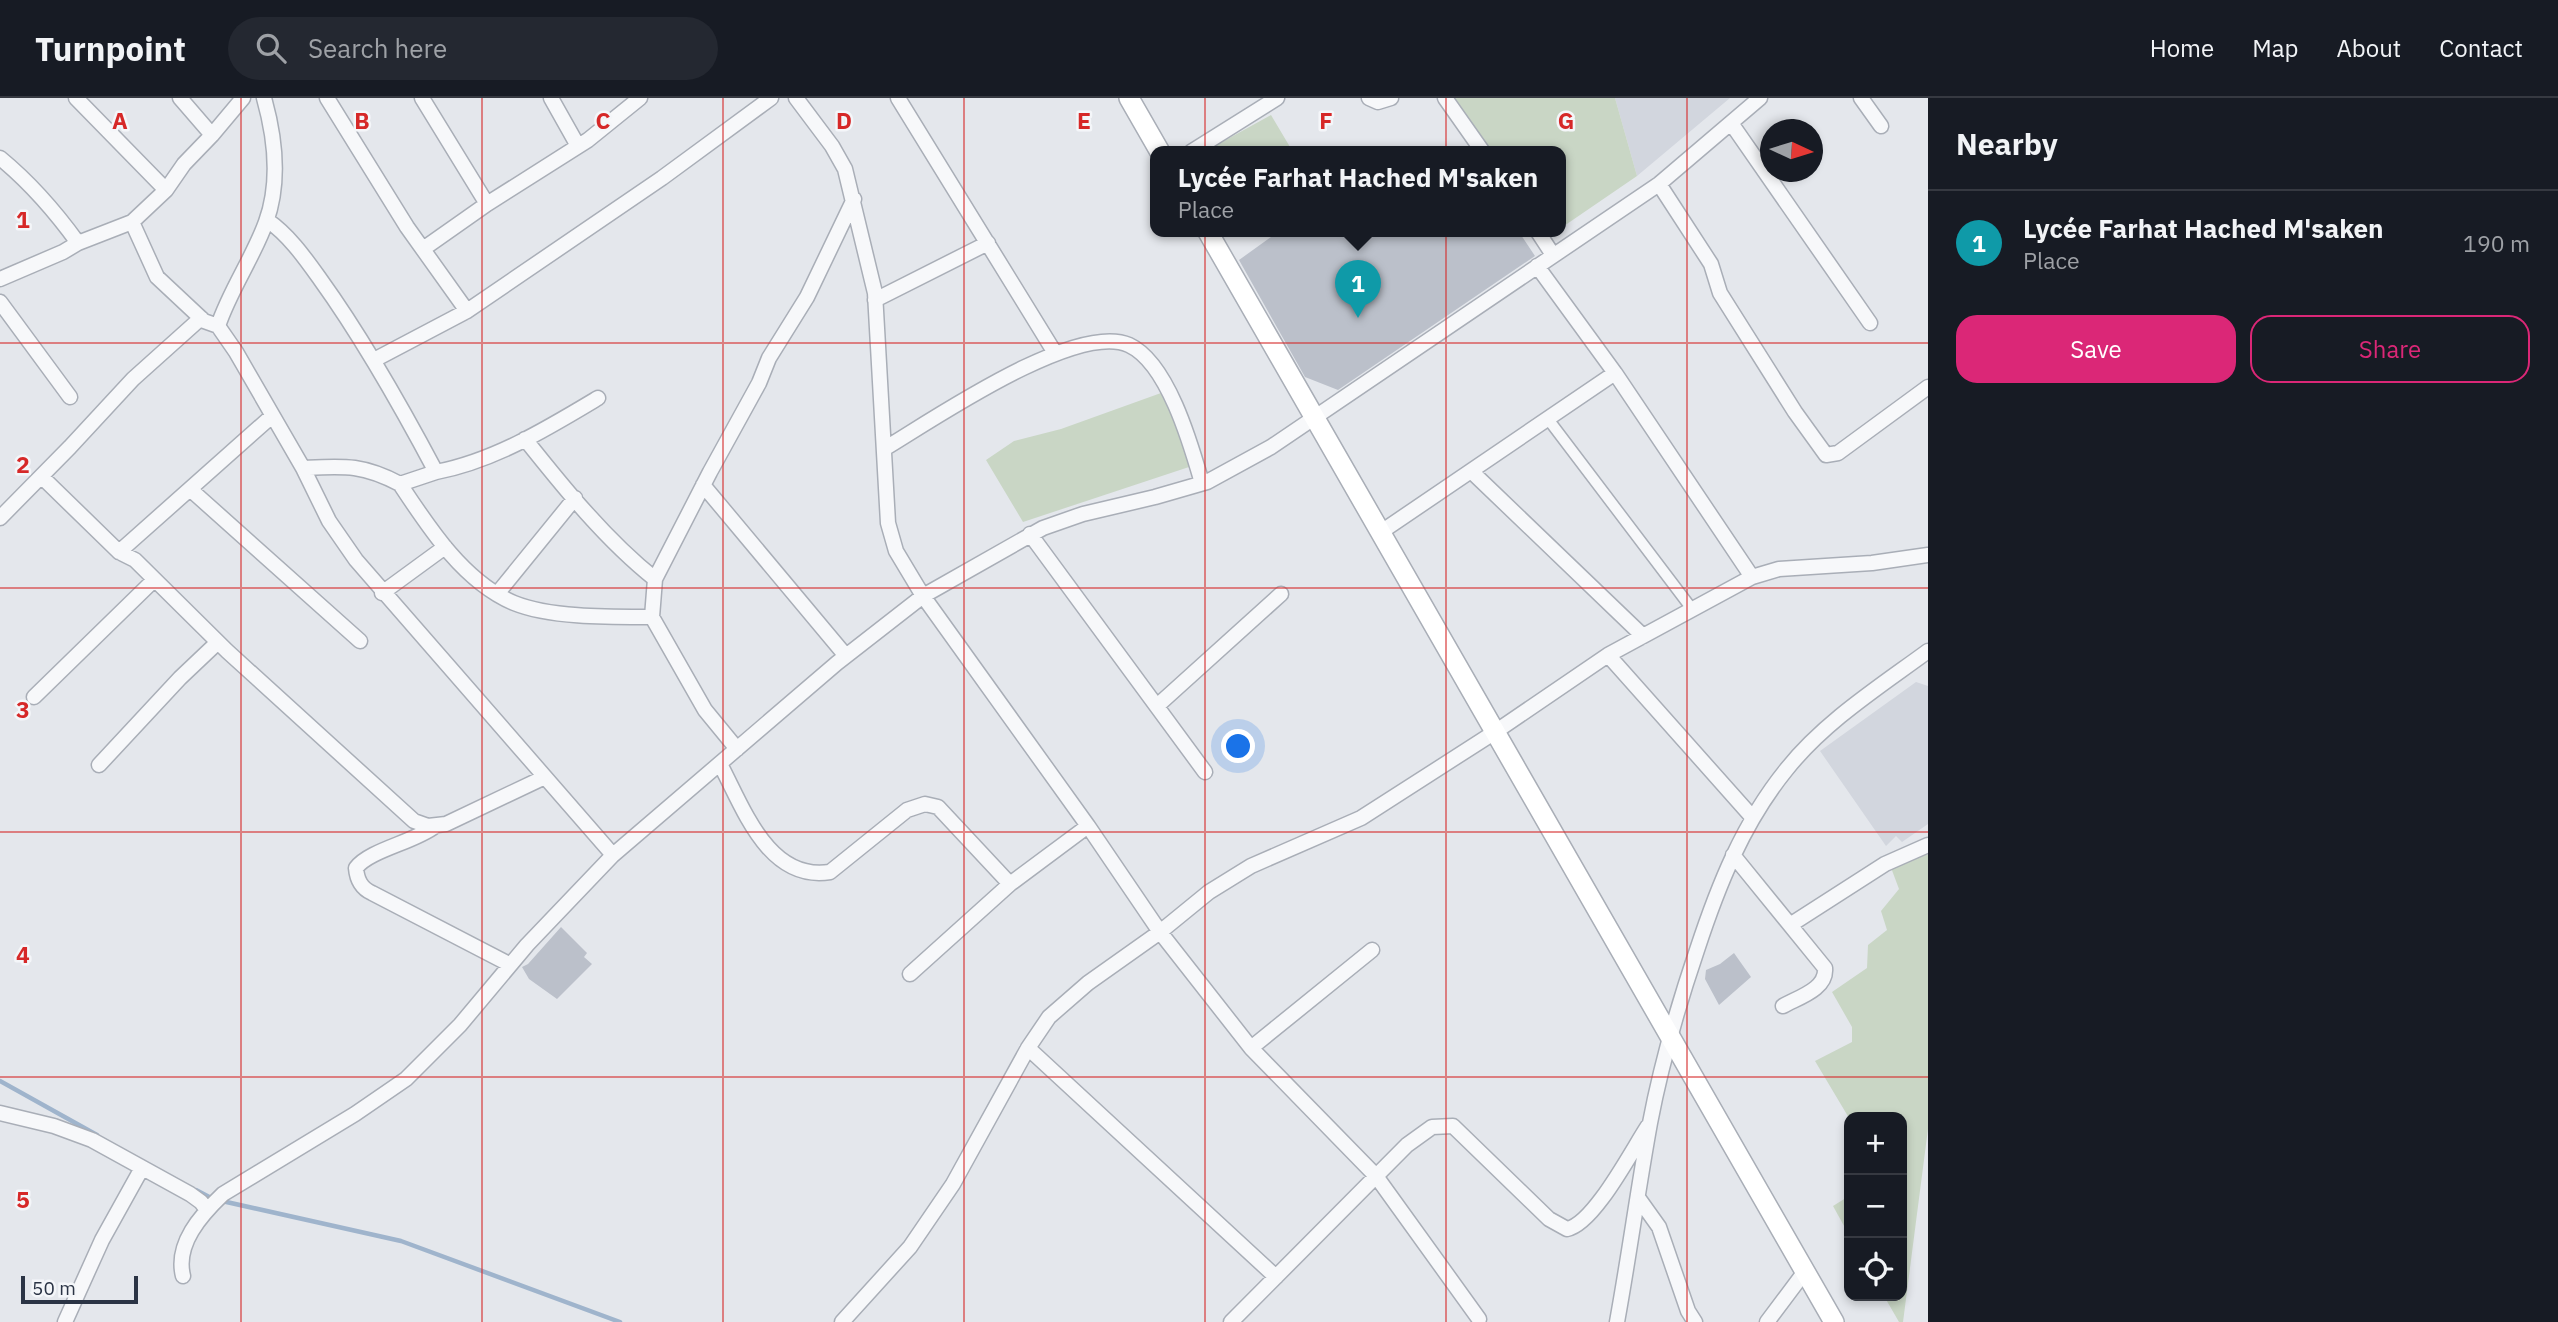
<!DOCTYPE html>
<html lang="en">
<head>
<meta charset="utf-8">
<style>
	body { margin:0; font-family:"IBM Plex Sans",sans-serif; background:#242831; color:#f1f3f6 }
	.controls { position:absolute; right:21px; bottom:21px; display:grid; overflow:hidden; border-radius:14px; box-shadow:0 4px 10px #0003 }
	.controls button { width:63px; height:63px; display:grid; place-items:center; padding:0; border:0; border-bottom:2px solid #363941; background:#171b24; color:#f1f3f6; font:35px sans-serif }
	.compass { position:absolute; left:1760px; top:21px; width:63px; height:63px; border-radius:50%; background:#171b24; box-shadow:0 4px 10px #0003; rotate:94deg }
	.scale { position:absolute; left:21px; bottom:18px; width:117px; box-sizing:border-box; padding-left:7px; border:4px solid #2b3445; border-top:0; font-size:19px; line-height:24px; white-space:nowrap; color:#2b3445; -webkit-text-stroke:5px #f4f6f9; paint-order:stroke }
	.you { position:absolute; left:1239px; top:649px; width:24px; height:24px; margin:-18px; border:5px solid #fff; border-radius:50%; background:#1a73e8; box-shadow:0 0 0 10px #1a73e833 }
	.badge { display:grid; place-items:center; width:46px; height:46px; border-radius:50%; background:#db2777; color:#fff; font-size:23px; font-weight:700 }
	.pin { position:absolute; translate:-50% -58px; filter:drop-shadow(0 2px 4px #0008) }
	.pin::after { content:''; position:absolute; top:37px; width:24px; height:21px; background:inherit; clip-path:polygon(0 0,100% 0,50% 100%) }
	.popup { position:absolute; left:1150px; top:48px; width:416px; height:91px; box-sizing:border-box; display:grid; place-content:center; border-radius:14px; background:#171b24; filter:drop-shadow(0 2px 5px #0005); font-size:23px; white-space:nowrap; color:#9ea1a6 }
	.popup b { font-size:26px; color:#f1f3f6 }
	.popup::after { content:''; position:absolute; left:50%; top:100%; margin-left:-14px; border:14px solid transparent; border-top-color:#171b24 }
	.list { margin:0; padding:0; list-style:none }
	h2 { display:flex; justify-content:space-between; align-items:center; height:91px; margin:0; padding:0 28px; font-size:30px }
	h2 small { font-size:23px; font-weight:400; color:#9ea1a6 }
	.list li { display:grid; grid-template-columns:46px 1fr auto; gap:21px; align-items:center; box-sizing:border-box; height:105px; padding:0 28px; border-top:2px solid #363941 }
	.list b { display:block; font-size:26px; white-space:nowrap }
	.list p { margin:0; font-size:23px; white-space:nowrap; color:#9ea1a6 }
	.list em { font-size:23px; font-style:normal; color:#9ea1a6 }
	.actions { display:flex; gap:14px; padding:21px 28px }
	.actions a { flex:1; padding:16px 0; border:2px solid #db2777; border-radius:21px; text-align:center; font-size:24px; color:#db2777 }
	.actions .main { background:#db2777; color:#fff }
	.icon { flex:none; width:38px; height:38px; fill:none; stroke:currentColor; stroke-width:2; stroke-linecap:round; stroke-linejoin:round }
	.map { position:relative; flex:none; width:1928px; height:1224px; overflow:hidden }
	header { display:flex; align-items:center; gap:42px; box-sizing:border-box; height:98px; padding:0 35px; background:#171b24; border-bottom:2px solid #363941 }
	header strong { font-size:33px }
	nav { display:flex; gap:38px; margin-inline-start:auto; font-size:24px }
	.search { width:490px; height:63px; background:#242831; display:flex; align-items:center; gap:18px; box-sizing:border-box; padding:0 24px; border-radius:38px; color:#9ea1a6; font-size:26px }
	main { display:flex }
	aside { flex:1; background:#171b24 }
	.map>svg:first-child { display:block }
	.built { fill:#d2d6de }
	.green { fill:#c9d6c5 }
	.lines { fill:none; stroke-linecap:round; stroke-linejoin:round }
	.stream { stroke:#9fb4cc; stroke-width:4.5 }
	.building { fill:#bbc0ca }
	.pedestrian-casing { stroke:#a9aeb7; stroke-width:13 }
	.minor-casing { stroke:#a9aeb7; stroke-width:17 }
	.secondary-casing { stroke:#a9aeb7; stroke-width:22 }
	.pedestrian { stroke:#f7f8fa; stroke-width:10 }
	.minor { stroke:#f7f8fa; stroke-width:14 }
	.secondary { stroke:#fff; stroke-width:19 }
	.grid { fill:none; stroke:#d62828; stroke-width:2; stroke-opacity:0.55 }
	.grid-label { font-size:23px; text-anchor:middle; font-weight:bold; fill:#d62828; stroke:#f4f6f9; stroke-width:5; stroke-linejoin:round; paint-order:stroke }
</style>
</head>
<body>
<header>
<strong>Turnpoint</strong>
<div class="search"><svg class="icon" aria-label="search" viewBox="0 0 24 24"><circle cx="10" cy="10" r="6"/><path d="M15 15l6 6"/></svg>Search here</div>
<nav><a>Home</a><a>Map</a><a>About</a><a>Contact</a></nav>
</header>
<main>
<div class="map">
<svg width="1928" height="1224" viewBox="0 0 1928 1224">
	<rect width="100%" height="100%" fill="#e4e7ec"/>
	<path class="built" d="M1615,0h115l-93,78z
		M1916,584l12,4v138l-26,18 -6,-6 -10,10 -66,-95z"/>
	<path class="green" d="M1449,0h166l22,78 -76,52v-76h-74z
		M1271,17l22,37h-89z
		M1161,295l21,41 7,33 -166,55 -37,-62 28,-19 47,-12z
		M1928,756v275l-25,193h-4l-15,-26h18v-179l-53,1 -34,-57 37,-19v-15l-20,-35 35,-24 1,-23 19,-15 -6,-19 18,-22 -9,-24z
		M1849,1098v39l-16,-29z"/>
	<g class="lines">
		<path class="stream" d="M0,983l97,54
			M196,1092l17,9
			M222,1103l179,40 219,81"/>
	</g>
	<path class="building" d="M1278,134h241l16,24 -197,134 -33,-13 -66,-117z
		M561,829l26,26 -3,4 8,7 -35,35 -28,-20 -7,-12 6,-3z
		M1734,855l17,24 -32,28 -14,-26 1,-9 14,-6z"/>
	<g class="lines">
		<g class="pedestrian-casing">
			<path id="pedestrian" d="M1548,321l144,190"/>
		</g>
		<g class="minor-casing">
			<path id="minor" d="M76,0l90,92
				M180,0l32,37
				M327,0l80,129 60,84
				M422,0l65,106 -64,45
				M551,0l27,48
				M796,0l36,48 13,23 30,124 13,230 8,28 27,45 165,230 72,106 91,116 125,128 103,143
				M898,0l157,255
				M1369,0l9,4 13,-4
				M1445,0l38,54
				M1861,0l20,28
				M1731,25l139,200
				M1191,54l86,-54
				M0,60c28,23 57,56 78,85
				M1659,86l52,80 9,29 75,119 31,43 12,-2 90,-66
				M487,106l101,-64 52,-42
				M267,122c22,15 38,38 53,59 44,61 81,127 116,193l-36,12c-38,-20 -56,-18 -97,-16
				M132,124l25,55 47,44 14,5 18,26 67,116 26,53 27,39 257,295
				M1538,134l15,23
				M1537,168l78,107 137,204
				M0,181l63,-27 15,-9 54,-21 34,-32 18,-26 28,-29 31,-37
				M875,202l113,-57
				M0,204l70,95
				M218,228c12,-36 35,-68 48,-104 14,-39 9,-85 -2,-124
				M374,262l93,-49 195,-133 109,-80
				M525,341c39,49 81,101 130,140l-3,38 53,93 32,39
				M884,351c47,-28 192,-128 245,-104 39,18 62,100 73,138
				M1471,373l172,165
				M436,374c58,-11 112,-44 162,-74
				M42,379l77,75 16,8 92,91 187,170 14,5 18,-2 99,-47
				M400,386c29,44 64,98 114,119 37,15 98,14 138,14
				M703,387l143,171
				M191,392l169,151
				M0,420l70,-71 63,-68 68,-61
				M1381,434l234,-159
				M1030,436l175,238
				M119,454l153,-136
				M655,481l55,-107 49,-89 10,-25 38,-61 47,-98
				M382,495l63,-46
				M497,496l78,-96
				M1608,557l145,163
				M34,599l120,-117
				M1157,608l124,-112
				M720,666c23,43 48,118 110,108l77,-62 18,-6 13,3 72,77
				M99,667l81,-87 38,-36
				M435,728c-20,16 -66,24 -79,42 1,12 5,20 16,25l137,71
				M1733,757l92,113c2,21 -26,29 -42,38
				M1790,827l95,-61 43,-19
				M910,876l100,-90 78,-58
				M1028,950l248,229
				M1251,950l121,-98
				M0,1015l54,13 38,14 98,54 11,8 6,8
				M1639,1101l20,28 29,84 7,11
				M183,1178c-8,-32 18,-61 40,-82l132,-80 51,-35 54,-54 67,-80 86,-90 224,-192 86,-67 120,-68 40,-14 72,-17 52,-15 64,-35 388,-263 101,-86
				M65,1224l37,-82 40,-72
				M842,1224l68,-75 43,-63 75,-136 21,-31 39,-34 72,-51 49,-40 42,-26 110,-48 134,-86 113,-77 144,-78 27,-8 93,-6 56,-8
				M1231,1224l176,-177 25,-18 21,-1 96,93 18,10c27,-5 65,-79 81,-103
				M1617,1224c12,-66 21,-133 33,-199 11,-58 28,-117 47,-173 21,-64 46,-127 89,-180 38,-48 93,-83 142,-119
				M1767,1224l39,-52"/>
		</g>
		<g class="secondary-casing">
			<path id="secondary" d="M1129,0l31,54
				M1208,134l626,1090"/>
		</g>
		<use href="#pedestrian" class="pedestrian"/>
		<use href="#minor" class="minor"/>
		<use href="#secondary" class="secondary"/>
	</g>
	<path class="grid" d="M241,0v1224M482,0v1224M723,0v1224M964,0v1224M1205,0v1224M1446,0v1224M1687,0v1224M0,245h1928M0,490h1928M0,734h1928M0,979h1928"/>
	<g class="grid-label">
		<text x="120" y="31">A</text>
		<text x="362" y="31">B</text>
		<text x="603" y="31">C</text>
		<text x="844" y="31">D</text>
		<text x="1084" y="31">E</text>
		<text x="1326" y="31">F</text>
		<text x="1566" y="31">G</text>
		<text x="23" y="130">1</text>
		<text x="23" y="375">2</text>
		<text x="23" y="620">3</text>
		<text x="23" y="865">4</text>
		<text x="23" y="1110">5</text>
	</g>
</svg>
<div class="controls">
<button>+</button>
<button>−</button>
<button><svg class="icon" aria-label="locate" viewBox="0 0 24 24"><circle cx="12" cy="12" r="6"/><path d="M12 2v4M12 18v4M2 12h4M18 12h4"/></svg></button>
</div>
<svg class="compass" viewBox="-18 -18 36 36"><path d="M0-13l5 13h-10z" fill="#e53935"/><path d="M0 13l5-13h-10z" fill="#9ea1a6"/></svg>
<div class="scale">50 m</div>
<div class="you"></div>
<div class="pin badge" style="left:1358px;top:220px;background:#0f9aa8">1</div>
<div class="popup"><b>Lycée Farhat Hached M'saken</b>Place</div>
</div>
<aside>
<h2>Nearby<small></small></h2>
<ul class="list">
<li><span class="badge" style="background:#0f9aa8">1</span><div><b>Lycée Farhat Hached M'saken</b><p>Place</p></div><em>190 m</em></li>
</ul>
<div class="actions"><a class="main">Save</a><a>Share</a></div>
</aside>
</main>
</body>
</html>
